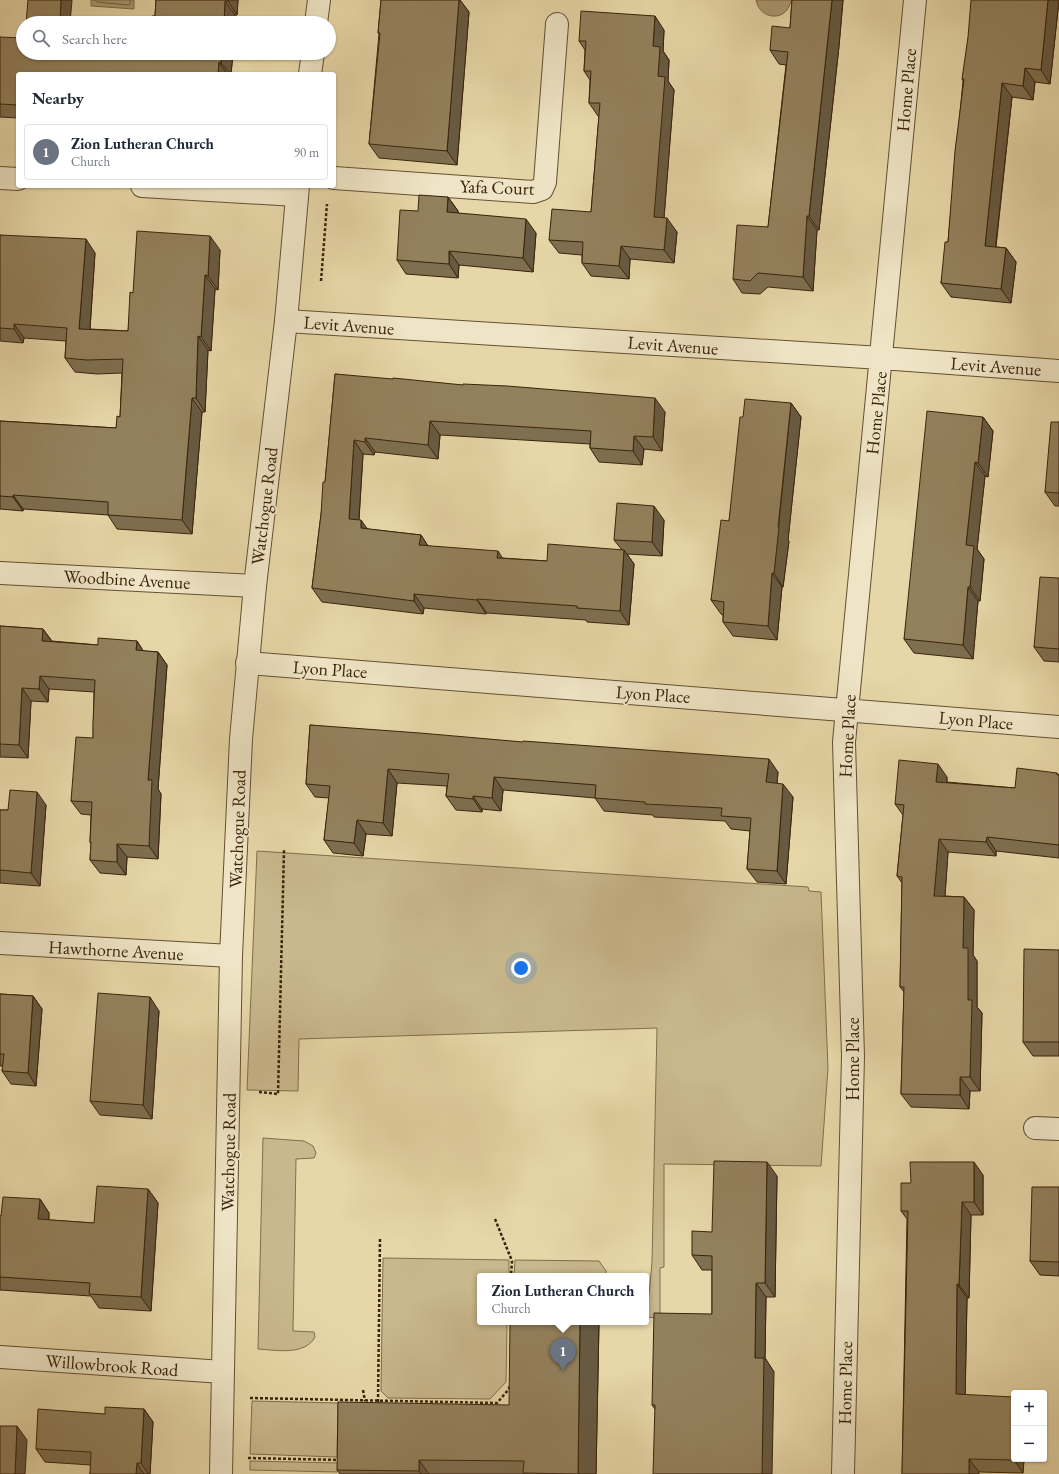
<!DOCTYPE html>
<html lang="en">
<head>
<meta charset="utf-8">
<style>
	body { margin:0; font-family:"EB Garamond",serif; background:#f2f2f3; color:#1f2937 }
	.controls { position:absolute; right:12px; bottom:12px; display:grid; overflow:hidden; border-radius:4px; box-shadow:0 1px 3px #0004 }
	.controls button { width:36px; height:36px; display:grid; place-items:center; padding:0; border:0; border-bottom:1px solid #e0e1e3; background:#fff; color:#1f2937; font:20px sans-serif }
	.you { position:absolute; left:521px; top:968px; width:14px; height:14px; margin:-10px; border:3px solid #fff; border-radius:50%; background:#1a73e8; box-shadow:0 0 0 6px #1a73e833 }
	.badge { display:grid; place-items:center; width:26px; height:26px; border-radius:50%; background:#8f2418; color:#fff; font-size:13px; font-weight:700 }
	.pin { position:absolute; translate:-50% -33px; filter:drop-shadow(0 1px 2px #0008) }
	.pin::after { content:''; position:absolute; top:21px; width:14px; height:12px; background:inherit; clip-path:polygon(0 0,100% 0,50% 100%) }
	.popup { position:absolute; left:477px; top:1273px; width:172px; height:52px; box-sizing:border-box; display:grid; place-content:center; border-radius:4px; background:#fff; filter:drop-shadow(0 1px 3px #0005); font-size:13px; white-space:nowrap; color:#747a83 }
	.popup b { font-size:15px; color:#1f2937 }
	.popup::after { content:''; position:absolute; left:50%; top:100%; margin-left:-8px; border:8px solid transparent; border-top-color:#fff }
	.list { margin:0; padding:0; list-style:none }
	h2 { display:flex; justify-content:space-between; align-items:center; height:52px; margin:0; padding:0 16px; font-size:17px }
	h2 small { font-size:13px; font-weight:400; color:#747a83 }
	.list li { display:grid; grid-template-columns:26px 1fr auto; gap:12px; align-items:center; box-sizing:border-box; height:56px; margin:0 8px 8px; padding:0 8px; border:1px solid #e0e1e3; border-radius:4px }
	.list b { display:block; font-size:15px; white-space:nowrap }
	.list p { margin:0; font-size:13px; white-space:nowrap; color:#747a83 }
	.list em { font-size:13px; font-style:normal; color:#747a83 }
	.icon { flex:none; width:22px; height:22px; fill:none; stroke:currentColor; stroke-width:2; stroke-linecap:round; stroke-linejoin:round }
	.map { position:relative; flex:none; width:1059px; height:1474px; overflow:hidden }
	.search { position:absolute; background:#fff; box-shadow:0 1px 3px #0004; left:16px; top:16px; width:320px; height:44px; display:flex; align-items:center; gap:10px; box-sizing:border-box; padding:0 14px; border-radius:22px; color:#747a83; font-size:15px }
	.panel { position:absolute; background:#fff; box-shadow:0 1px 3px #0004; left:16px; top:72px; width:320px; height:116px; border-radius:4px }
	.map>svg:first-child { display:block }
	.green { fill:#c9b88d; stroke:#816e4c }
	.water { fill:#ac9a73; stroke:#7e6a49 }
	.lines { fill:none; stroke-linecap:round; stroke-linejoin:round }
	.shore { stroke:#725e3f; stroke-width:1 }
	.minor-casing { stroke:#645032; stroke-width:24 }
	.tertiary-casing { stroke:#645032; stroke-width:24 }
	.path { stroke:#39230b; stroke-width:2.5; stroke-dasharray:3 2; stroke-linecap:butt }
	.minor { stroke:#efe5c6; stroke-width:22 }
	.tertiary { stroke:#efe5c6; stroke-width:22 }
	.wall { fill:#7e6f50; stroke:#39230b }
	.shaded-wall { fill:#675a41; stroke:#39230b }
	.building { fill:#93815d; stroke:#39230b }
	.labels { text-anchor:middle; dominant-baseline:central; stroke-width:3.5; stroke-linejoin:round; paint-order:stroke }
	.street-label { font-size:18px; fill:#39230b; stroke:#efe5c6 }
</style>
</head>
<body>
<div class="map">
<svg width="1059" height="1474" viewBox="0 0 1059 1474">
	<rect width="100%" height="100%" fill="#e7d7a8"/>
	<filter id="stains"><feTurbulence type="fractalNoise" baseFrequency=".005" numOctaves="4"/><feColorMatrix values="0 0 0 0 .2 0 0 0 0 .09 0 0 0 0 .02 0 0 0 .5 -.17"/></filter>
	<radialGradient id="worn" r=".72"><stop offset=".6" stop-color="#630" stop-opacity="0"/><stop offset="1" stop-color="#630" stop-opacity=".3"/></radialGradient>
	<path class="green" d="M257,851l551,36 1,4 12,1 7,176 -7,98 -157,-2v103l-4,1v50l-13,-1 5,-55 5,-234 -358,11 -1,52 -51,-1z
		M263,1138l41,3 9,5 3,7 -2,5 -18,1 -3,172 21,1 1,5c-10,19 -40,13 -57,12z
		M383,1258l126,2v16h-29v46h27l-1,60 -16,17 -102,-1 -7,-7z
		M515,1260l84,1 7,10v5h-92z
		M252,1401l86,2 -1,54 -87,-3z
		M250,1461l88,2 -1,9 -87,-2z"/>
	<path class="water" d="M91,0h43v9l-43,-3z
		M756,0h35c-3,22 -31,21 -35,0z"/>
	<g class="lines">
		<path class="shore" d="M95,0l2,2 31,3 2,-1v-4"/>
		<g class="minor-casing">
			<path id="minor" d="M0,178l18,1
				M334,178l199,14 9,-3 3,-7 12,-158
				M142,186l154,9
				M286,321l595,37 178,13
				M0,573l255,13
				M247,663l812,64
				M0,943l231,13
				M1035,1128l24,1
				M843,1474l10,-418 -9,-314 71,-742"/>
		</g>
		<g class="tertiary-casing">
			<path id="tertiary" d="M316,23l3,-23
				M310,74l3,-21
				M0,1357l223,15
				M221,1474l10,-518 10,-217 14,-153 31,-265 12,-135"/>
		</g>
		<path class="path" d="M321,281l6,-77
			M259,1092l19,2 6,-244
			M495,1219l17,42 -1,15
			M363,1390l2,11
			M250,1398l247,5 12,-14v-3
			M378,1402l2,-165
			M248,1458l93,2"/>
		<use href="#minor" class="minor"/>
		<use href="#tertiary" class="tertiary"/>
	</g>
	<path class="wall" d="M156,0h82l-1,15 -82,1z
		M381,0h79l9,12 -12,153 -78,-7 -10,-14 10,-110 -1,-1z
		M792,0h51l-4,46 -20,184h-2l-4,61 -45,-4 -8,7 -18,-1 -9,-14 35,-52 18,-162 -7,-1 -9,-14 20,-22z
		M1059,0l-9,84 -15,-2 -2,18 -21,-3 -16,150 10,1 10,14 -5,41 -60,-6 -10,-14 7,-41 15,-161 -1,-2z
		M664,30l-1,21 6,9 -1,21 6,9 -10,128 13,14 -3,31 -44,-4 -1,20 -38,-3 -9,-13v-8l-23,-2 -10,-13 42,-28 8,-96h-1l-9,-13 1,-23 -6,-9 1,-21 -6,-9z
		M0,37l23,16h210l-2,21h-213v44l-18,-1z
		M448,197l10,14v2l78,20 -3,39 -74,-7 -1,13 -52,-4 -9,-14 21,-49z
		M0,235l95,18 -5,76 38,2 5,-38 87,-43 -2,40 -3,-1 -4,62 -3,-1 -3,62h-3l-10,122 -75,-5 -9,-14 -85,-6v2l-23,-2v-88l116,7 4,-11 2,-44 -25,1 -22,-2 -10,-14 1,-17 -42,-3 -1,5 -23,-2z
		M335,374l330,38 -3,39 -18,-2 -2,16 -43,-3 -9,-14v-4l-150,-9 -2,24 -63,-7 -1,3 -11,-1 -4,66 8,9 54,6 7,11 74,12 45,3 75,-11 -8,-10 50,-20 -2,36 -35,-2 7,10 -5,61 -42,-3 -1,-2 -99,-7 -1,1 -62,-6 -1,6 -101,-12 -10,-14 13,-106z
		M791,403l10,14 -13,123 1,1 -6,46h-1l-5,53 -44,-4 -10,-14v-7l-2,-1 -10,-14 18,-79 14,-104z
		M983,417l10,14 -5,46 -3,-1 -8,73 7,10 -4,42h-2l-5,58 -59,-6 -10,-14z
		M1059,422v84h-4l-10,-14z
		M1059,578v84l-15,-1 -10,-14z
		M0,626l43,3 9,12 46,4 39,-4 6,10 15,1 9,13 -9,124 3,5 -3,65 -31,-2 -1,18 -26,-2 -10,-13 1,-16 -1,-2 1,-27 -10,-1 -10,-13 22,-63 1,-46 -45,-3 -1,13 -17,-1 -3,57 -28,-1z
		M310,725l468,47 -1,11 16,14 -7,87 -29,-2 -10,-13 3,-38 -19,-2 -6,-8 -71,-4 -1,-2 -49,-4 -9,-13 -92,-8 -2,21 -19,-2v3l-26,-2 -10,-14 1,-10 -50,-3 -5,53 -26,-2 -3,22 -30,-3 -9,-13 5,-42 -14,-1 -9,-13z
		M1057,773l2,2v83l-63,-7v5l-48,-4 -3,44 19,1 10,13 -1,45 4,6v46l5,6 -2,78h-10l-1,18 -58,-2 -10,-13 3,-102 -4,-5 2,-104 -5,-7 6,-61 -8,-11 52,-27v5l68,6z
		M46,805l-6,81 -40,-3v-73h8z
		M1059,950v106h-26l-10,-14z
		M0,994l33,2 9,13 -6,77 -25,-2 -9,-13 1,-5h-3z
		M159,1011l-7,108 -52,-4 -10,-14z
		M983,1175v40h-12l-2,83h-2l-2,97 49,64h10l-1,14 -44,-1 -77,2 5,-255 -6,-8z
		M777,1176l-2,121h-9l-1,61 9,14 -119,37 -3,-4 60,-91v-44h-10l-10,-15 20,-23z
		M1059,1187v89l-19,-1 -10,-14z
		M148,1189l10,14 -7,108 -52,-3 -8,-12 -91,-6v-74h1l39,-17 9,14v7l45,3z
		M599,1322l-3,152h-256l-3,-4 172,-65z
		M144,1409l9,13 -3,52h-60l1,-9 -46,-3 -9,-13 69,-35z"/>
	<path class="shaded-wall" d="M61,0h11l-2,23h-10z
		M228,0h10l-1,15 -9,-14z
		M459,0h1l9,12 -12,153 -10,-14z
		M832,0h11l-4,46 -20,184 -10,-14z
		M1048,0h11l-9,84 -9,-14z
		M225,1l10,14v8h-11z
		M655,16l9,14 -1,21 6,9 -1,21 6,9 -11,140 -9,-13 4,-141 -5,-30z
		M222,53h11l-2,21h-1l-9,-11z
		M219,62l8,12h-9z
		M1025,68l10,14 -2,18 -10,-14z
		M1002,83l10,14 -18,163 -9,-14z
		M448,197l10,14 -1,15 -10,-14z
		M807,216l10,14 -4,61 -10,-14z
		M667,218l10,14 -3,31 -10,-13z
		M526,219l10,14 -3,39 -10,-14z
		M210,236l10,14 -2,40 -10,-14z
		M86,239l9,14 -6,90 -10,-14z
		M621,246l9,13 -1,20 -10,-13z
		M1006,248l10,14 -5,41 -10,-14z
		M449,251l10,14 -1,13 -9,-14z
		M205,275l10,14 -4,62 -10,-14z
		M14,324l10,14 -1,5 -9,-14z
		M198,336l10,14 -3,62 -9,-14z
		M192,398l10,14 -10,122 -10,-14z
		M655,398l10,14 -3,39 -9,-14z
		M791,403l10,14 -13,123 1,1 -6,46 -9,-14z
		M983,417l10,14 -5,46 -10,-14z
		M430,421l10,14 -2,24 -10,-14z
		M634,436l10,13 -2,16 -9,-14z
		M365,438l10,14 -1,3 -9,-13z
		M354,440l9,14 -5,79 -9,-14z
		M975,462l10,14 -8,73 7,10 -4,42 -10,-14 -4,-42z
		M13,495l10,14v2l-10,-14z
		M654,506l10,14 -2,36 -10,-14z
		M361,520l10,14 -10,-6z
		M421,535l9,14 -11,-4z
		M624,550l10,14 -5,61 -9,-14z
		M498,551l9,14 -10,-7z
		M772,573l10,14 -5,53 -9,-14z
		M968,587l10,14 -5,58 -10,-14z
		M414,594l10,14 -1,6 -9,-13z
		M477,599l10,14 -1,1 -9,-14z
		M43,629l9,13 -10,-1z
		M137,641l9,14 -10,-5z
		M158,652l9,13 -9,124 3,5 -3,65 -9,-13 -1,-66z
		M40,676l9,13 -1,13 -9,-13z
		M22,688l9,13 -3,57 -9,-13z
		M769,759l9,13 -2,23 -10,-13z
		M938,764l9,13 -1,18 -10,-13z
		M388,769l9,14 -5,53 -9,-13z
		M494,777l9,13 -2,21 -9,-13z
		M783,784l10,13 -7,87 -9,-13z
		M37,792l9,13 -6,81 -9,-13z
		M473,796l9,13v3l-9,-13z
		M357,820l9,14 -3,22 -9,-13z
		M987,837l9,14v5l-10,-14z
		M939,839l9,13 -4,58 -10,-14z
		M117,844l10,13 -1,18 -9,-13z
		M964,897l10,13 -1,45 4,6v46l5,6 -2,78 -10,-14 -2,-77 -5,-52z
		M33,996l9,13 -6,77 -8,-13z
		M150,997l9,14 -7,108 -9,-14z
		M960,1077l10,14 -1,18 -9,-14z
		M767,1162l10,14 -2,121 -10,-14z
		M974,1162l9,13v40l-9,-13z
		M148,1189l10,14 -7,108 -10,-14z
		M40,1199l9,14 -1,20 -10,-14z
		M962,1202l9,13 -2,83 -10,-13z
		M756,1283l10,14 -1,61 9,14 -2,102h-10l-7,-116z
		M957,1284l10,14 -2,109 -9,-13z
		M580,1322h19l-3,152h-18z
		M144,1409l9,13 -3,52h-2l-7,-11z
		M17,1426l10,14 -2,34h-10z
		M969,1459l10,13v2h-10z
		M1014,1459h10l-1,14 -9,-13z
		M419,1460l10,14h-8l-2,-3z
		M137,1463l7,11h-8z"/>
	<path class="building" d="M28,0h33l-1,23h-34z
		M156,0h72v1h-3l-1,22h-72v-7h3z
		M381,0h78l-12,151 -78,-7 11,-111h-2z
		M792,0h40l-23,216h-2l-4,61 -45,-4 -8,8 -17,-2 4,-54 31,2 20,-175 -18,-2 2,-24 18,2z
		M971,0h77l-7,70 -16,-2 -2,18 -21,-3 -17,163 21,2 -5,41 -60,-6 4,-41h3l7,-91 9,-72h-2l6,-42z
		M581,11l74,5 -2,30 7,1 -2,29 7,1 -11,140 13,1 -3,32 -43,-4 -2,20 -37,-3 1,-21 -34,-2 3,-31 39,3 9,-109h-11l2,-32h-7l2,-30h-7z
		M0,37l23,1v15h199l-1,10 -2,-1 -1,12h-200v31l-18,-1z
		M419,195l29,2 -1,15 79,7 -3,39 -74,-7v13l-52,-4 3,-50 18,1z
		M137,231l73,5 -2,40 -3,-1 -4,62 -3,-1 -2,62h-4l-10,122 -74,-5v-13l-95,-7v2l-13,-1v-75l116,7 1,-12 3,1 3,-58 -36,1 -22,-2 2,-30 -53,-4v5l-14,-1v-93l86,4 -7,90 49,2 2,-39 3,1z
		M335,374l58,5v-1l70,7v-1l44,2 148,12 -2,39 -19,-1 -1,15 -43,-3 1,-17 -161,-10 -2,24 -63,-7v4l-11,-2 -5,79 12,1v8l60,7 -2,10 79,6 -1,7 50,3 1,-17 76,6 -4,61 -43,-3v-2l-100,-7v1l-63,-6v7l-102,-13 9,-74 2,-32h2z
		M745,399l46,4 -13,124h1l-5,46h-2l-4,53 -45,-4 1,-20 -13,-2 10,-80 8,1 11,-104h3z
		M927,411l56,6 -5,46 -3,-1 -9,83 8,1 -4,41h-2l-5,58 -59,-6z
		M1051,422h8v71l-14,-1z
		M617,503l37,3 -2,36 -38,-2z
		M1040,577l19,1v71l-25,-2z
		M0,626l43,3 -1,12 56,4v-7l39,3 -1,9 22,2 -10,128h4l-3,66 -32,-2v18l-27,-2 1,-18h-1l2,-40 -21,-1 5,-64 17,1v-16l2,-42 -55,-4 -1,13 -17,-1 -3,57 -19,-1z
		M310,725l110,8 103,9v-1l246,18 -3,23 17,2 -6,87 -30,-2 4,-51 -30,-2 1,-8 -77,-4v-2l-50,-4 1,-13 -102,-8 -2,21 -19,-2v3l-27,-3 3,-22 -61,-5 -5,54 -26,-3 -3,23 -30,-3 6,-54 -24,-2z
		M899,760l39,4 -2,18 79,6 2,-20 40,5v2h2v70l-72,-8 -1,5 -47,-3 -5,57 30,1 -1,51h5v52h4l-2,77h-10v18l-59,-1 3,-107h-4l2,-110 -5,-1 7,-71 -9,-1z
		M10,790l27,2 -6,81 -31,-3v-60h8z
		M1024,949l35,1v92h-36z
		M98,993l52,4 -7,108 -53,-4z
		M0,994l33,2 -5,77 -26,-2 2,-17h-4z
		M714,1161l53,1 -2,121h-9l-1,75h9l-2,116h-109l2,-69h-3l2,-92 58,1v-58l-20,-1v-24l20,1z
		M910,1162h64v40h-12l-3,83 -2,-1 -1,110 58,3v63l-45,-1v15h-67l6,-263h-7v-28h10z
		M97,1186l51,3 -7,108 -52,-3 1,-11 -90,-6v-61h1l2,-19 37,2 -2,20 56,4z
		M1032,1187h27v75l-29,-1z
		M510,1322h70l-2,152 -55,-1 1,-12 -105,-1v11l-82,-1 1,-68 171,3z
		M105,1407l39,2 -3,54h-4l-1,11h-46l1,-22 -55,-3 2,-40 67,5z
		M0,1426h17l-2,48h-15z"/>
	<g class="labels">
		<g class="street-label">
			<text transform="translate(906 90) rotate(-85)">Home Place</text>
			<text transform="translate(497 187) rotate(2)">Yafa Court</text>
			<text transform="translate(349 325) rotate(4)">Levit Avenue</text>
			<text transform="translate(673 345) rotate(4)">Levit Avenue</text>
			<text transform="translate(996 366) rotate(4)">Levit Avenue</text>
			<text transform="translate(876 413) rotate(-84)">Home Place</text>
			<text transform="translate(264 506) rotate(-83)">Watchogue Road</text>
			<text transform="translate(127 579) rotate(3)">Woodbine Avenue</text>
			<text transform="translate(330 669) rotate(4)">Lyon Place</text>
			<text transform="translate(653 694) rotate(4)">Lyon Place</text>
			<text transform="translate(976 720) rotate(5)">Lyon Place</text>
			<text transform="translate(847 736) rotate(-87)">Home Place</text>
			<text transform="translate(237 829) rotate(-88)">Watchogue Road</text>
			<text transform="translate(116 950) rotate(3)">Hawthorne Avenue</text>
			<text transform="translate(852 1059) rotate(-90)">Home Place</text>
			<text transform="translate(228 1152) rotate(-89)">Watchogue Road</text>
			<text transform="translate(112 1365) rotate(4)">Willowbrook Road</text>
			<text transform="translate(845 1383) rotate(-89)">Home Place</text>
		</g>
	</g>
	<rect width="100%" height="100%" filter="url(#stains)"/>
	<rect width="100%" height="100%" fill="url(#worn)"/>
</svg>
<div class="controls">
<button>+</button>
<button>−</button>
</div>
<div class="you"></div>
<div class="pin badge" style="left:563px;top:1371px;background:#6b7280">1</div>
<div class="popup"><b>Zion Lutheran Church</b>Church</div>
<div class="search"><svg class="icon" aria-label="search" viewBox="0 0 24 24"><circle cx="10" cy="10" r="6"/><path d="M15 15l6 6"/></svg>Search here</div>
<section class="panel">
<h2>Nearby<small></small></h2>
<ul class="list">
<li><span class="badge" style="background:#6b7280">1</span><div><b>Zion Lutheran Church</b><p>Church</p></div><em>90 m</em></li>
</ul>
</section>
</div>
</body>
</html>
